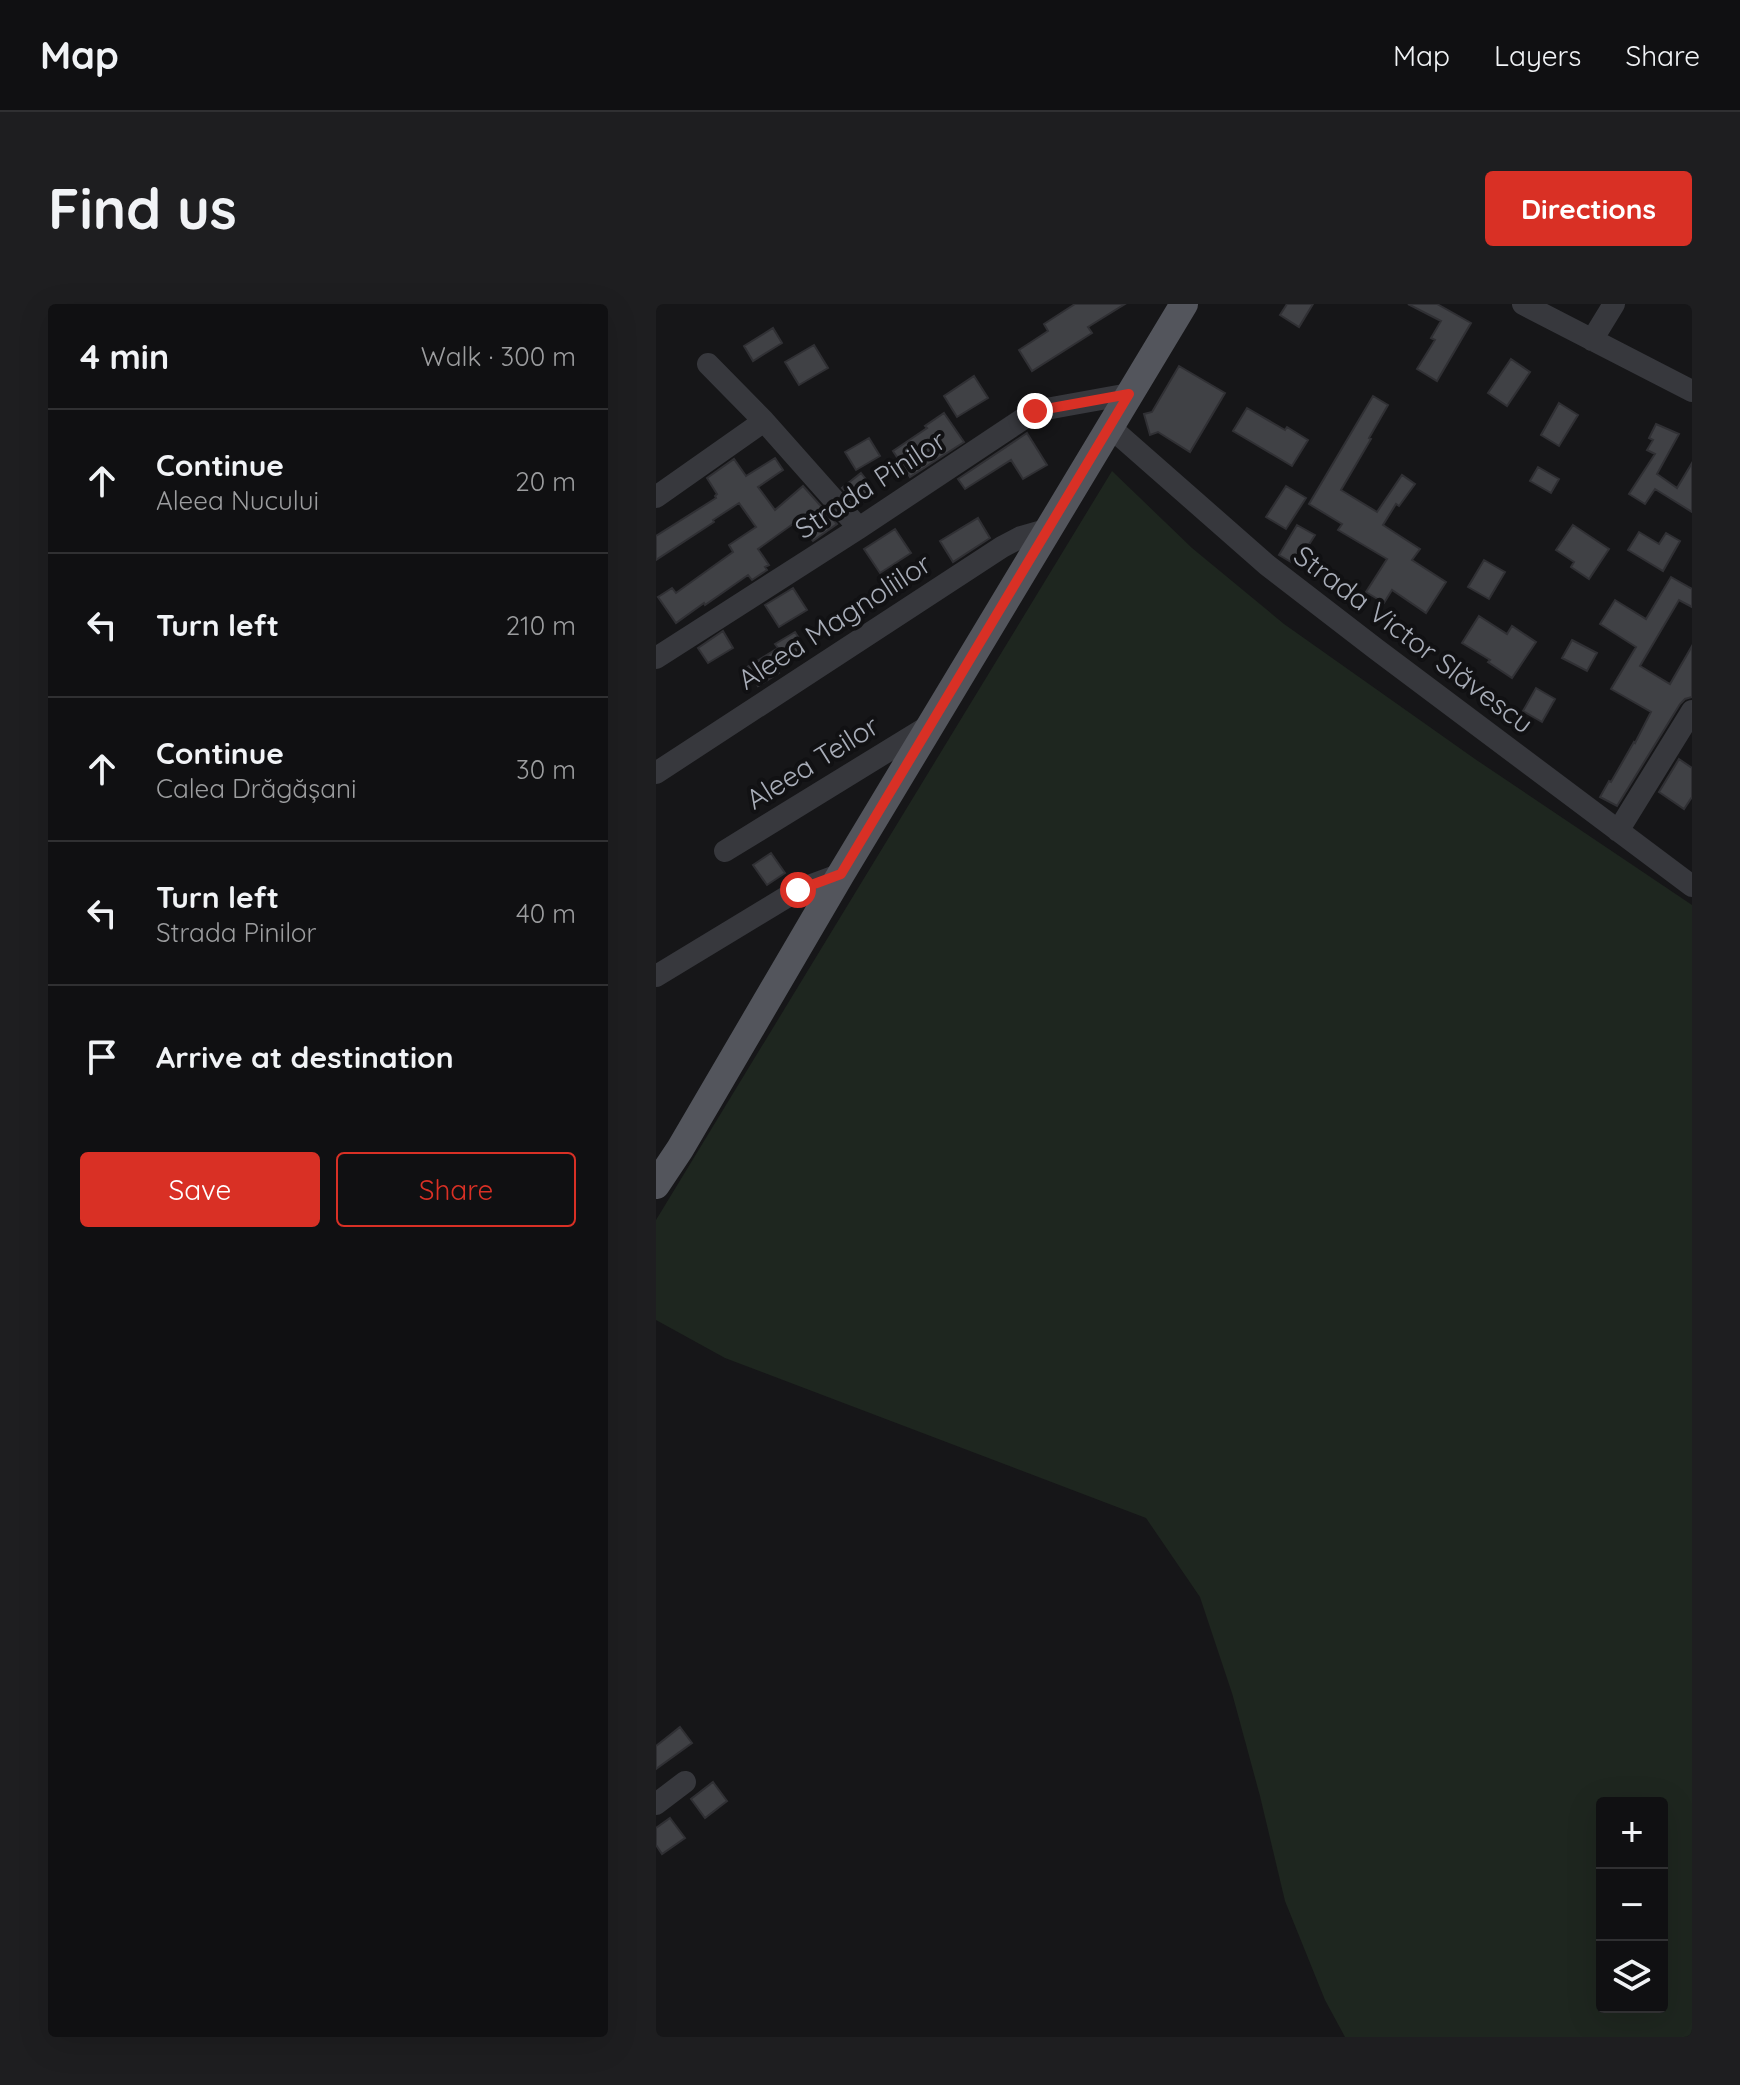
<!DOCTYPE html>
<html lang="en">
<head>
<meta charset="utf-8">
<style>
	body { margin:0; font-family:Quicksand,sans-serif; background:#1e1e20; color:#f1f3f6 }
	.controls { position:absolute; right:24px; bottom:24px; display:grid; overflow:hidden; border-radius:8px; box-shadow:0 8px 32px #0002 }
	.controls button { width:72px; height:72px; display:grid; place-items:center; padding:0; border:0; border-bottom:2px solid #303032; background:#101012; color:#f1f3f6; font:40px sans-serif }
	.stop { position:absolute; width:24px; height:24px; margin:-18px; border:6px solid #d93025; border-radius:50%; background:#fff }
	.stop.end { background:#d93025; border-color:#fff; box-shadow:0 2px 8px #0008 }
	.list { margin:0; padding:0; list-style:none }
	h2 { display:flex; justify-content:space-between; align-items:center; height:104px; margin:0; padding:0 32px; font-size:34px }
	h2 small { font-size:26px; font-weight:400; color:#9c9d9f }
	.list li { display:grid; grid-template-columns:52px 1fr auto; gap:24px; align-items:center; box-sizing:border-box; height:144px; padding:0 32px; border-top:2px solid #303032 }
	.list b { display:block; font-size:30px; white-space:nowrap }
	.list p { margin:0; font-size:26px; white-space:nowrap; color:#9c9d9f }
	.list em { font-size:26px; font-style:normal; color:#9c9d9f }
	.actions { display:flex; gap:16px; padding:24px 32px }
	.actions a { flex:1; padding:18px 0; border:2px solid #d93025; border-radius:8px; text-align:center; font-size:28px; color:#d93025 }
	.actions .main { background:#d93025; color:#fff }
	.icon { flex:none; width:44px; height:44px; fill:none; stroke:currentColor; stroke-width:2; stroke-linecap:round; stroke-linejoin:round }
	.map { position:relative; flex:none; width:1036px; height:1733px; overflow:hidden; border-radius:8px }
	header { display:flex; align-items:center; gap:48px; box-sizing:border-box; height:112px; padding:0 40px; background:#101012; border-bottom:2px solid #303032 }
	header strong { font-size:38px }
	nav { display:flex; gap:44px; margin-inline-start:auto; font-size:28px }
	.intro { display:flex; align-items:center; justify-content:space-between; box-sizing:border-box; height:192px; padding:0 48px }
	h1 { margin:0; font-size:56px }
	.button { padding:20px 36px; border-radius:8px; background:#d93025; color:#fff; font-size:28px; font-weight:700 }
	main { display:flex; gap:48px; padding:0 48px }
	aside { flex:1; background:#101012; border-radius:8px; box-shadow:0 8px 32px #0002 }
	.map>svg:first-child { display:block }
	.green { fill:#1e261f; fill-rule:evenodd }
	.building { fill:#404145; stroke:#303034; stroke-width:2 }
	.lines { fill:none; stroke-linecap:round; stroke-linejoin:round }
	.minor { stroke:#37383d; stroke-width:22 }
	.major { stroke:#53555c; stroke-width:28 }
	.route { stroke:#d93025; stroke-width:10 }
	.labels { text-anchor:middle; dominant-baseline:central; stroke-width:8; stroke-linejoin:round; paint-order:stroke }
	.street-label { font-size:28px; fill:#a8adb8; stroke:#111113 }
</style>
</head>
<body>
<header>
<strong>Map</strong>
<nav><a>Map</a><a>Layers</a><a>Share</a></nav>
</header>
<div class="intro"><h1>Find us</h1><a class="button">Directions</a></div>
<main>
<aside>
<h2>4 min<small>Walk · 300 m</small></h2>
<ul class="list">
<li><svg class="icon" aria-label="ahead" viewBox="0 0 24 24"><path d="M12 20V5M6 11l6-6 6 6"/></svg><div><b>Continue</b><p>Aleea Nucului</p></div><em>20 m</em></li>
<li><svg class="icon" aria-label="left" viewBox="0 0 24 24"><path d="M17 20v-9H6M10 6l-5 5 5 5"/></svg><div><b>Turn left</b></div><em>210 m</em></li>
<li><svg class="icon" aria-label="ahead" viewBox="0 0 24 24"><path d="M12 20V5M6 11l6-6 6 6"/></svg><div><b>Continue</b><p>Calea Drăgășani</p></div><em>30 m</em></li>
<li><svg class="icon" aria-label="left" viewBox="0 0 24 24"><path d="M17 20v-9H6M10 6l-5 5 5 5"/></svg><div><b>Turn left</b><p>Strada Pinilor</p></div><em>40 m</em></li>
<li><svg class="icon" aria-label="arrive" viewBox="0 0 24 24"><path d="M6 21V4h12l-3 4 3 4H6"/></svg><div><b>Arrive at destination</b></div></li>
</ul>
<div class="actions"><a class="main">Save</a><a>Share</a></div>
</aside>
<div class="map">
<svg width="1036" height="1733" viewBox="0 0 1036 1733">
	<rect width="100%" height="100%" fill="#161618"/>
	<path class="green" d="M456,167l80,77 92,76 191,135 217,146v1132h-347l-20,-37 -40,-99 -25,-105 -28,-103 -32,-96 -54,-79 -421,-160 -69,-38v-100zM946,1499h60v204h-60z"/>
	<path class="building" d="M419,0h50l-37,23 4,6 -60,38 -13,-21 29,-19 -4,-7z
		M631,0h26l-14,23 -19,-12z
		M752,0h29l34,19 -34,58 -20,-12 18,-29 -4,-2 10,-17z
		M117,24l9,15 -29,18 -9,-15z
		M158,41l14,23 -29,17 -14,-23z
		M855,55l19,13 -23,34 -19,-13z
		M523,62l46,27 -35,59 -32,-20 -8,3 -6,-21 8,-2z
		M318,72l14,22 -31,19 -13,-21z
		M717,92l15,9 -19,33 2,1 -30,51 36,22 25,-37 13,9 -16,22 -3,-2 -13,21 37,24 -8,11 34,22 -20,31 -34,-23 -8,13 -18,-11 21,-33 -49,-29 4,-6 -33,-20z
		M903,99l19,12 -19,31 -18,-11z
		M591,104l38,22 2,-3 21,13 -16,26 -59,-35z
		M288,109l20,29 -54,35 -17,-26 34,-23 -2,-2z
		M1000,120l23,10 -22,40 20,14 15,-25v49l-37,-23 -10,15 -16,-10 26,-40 -8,-4 6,-10 -4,-2z
		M371,129l20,32 -24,14 -12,-19 -46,29 -7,-10z
		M213,134l11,18 -24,14 -11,-18z
		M119,154l8,12 -25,17 17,23 28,-24 34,38 -24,17 -16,-20 -39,28 11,16 -4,2 2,3 -15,10 -4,-5 -43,30 -1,-2 -28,20 -18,-26 14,-9 4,5 57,-41 -4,-7 27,-18 -17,-24 -26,17 1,2 -58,38v-24l60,-38 -1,-2 2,-2 -10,-16 27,-19 12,17z
		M882,163l21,12 -8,14 -21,-12z
		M205,169l15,19 -18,14 -16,-18z
		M630,182l20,12 -20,31 -20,-12z
		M322,214l12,20 -37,24 -13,-21z
		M641,221l18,10 -19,30 -17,-10z
		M917,221l36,24 -20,30 -18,-12 3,-5 -18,-12z
		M239,225l16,24 -31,20 -16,-24z
		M983,228l20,12 7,-11 14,8 -17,30 -35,-21z
		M828,256l21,12 -16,27 -21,-12z
		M1015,273l21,12v18l-13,-7 -39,66 30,18 22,-38v51l-7,2 -5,5 -63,102 -17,-9 9,-16 2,1 23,-40 1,1 16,-31 -40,-23 25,-42 -36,-23 15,-24 31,19z
		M137,284l14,22 -28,17 -14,-22z
		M823,312l28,18 5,-8 24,16 -24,36 -24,-16 2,-2 -28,-17z
		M67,327l10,17 -25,15 -10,-15z
		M139,328l11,17 -30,19 3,5 -21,13 -11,-19 31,-19 -3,-4z
		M916,336l25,13 -10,18 -25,-13z
		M880,384l19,11 -13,23 -19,-11z
		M1023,455l13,9v29l-8,12 -25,-17z
		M115,549l14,20 -18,12 -14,-20z
		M24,1423l12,16 -36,26v-23z
		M57,1478l14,19 -22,17 -14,-19z
		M14,1514l15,20 -23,16 -6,-9v-17z"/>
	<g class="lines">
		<path class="minor" d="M867,0l169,87
			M936,36l22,-36
			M52,60l56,57 95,107
			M454,123l157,138 109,84 316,237
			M0,193l108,-76
			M0,354l203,-130 176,-117 94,-17
			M0,469l346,-226 19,-10 28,-8
			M962,527l74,-120
			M69,547l205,-126
			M0,672l142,-86 43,-16
			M0,1500l29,-22"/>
		<path class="major" d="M0,881l24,-36 161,-275 343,-570"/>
	</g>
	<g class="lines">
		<path class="route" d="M142,586l43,-16 288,-480 -94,17"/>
	</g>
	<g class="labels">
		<g class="street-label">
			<text transform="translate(214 180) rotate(-33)">Strada Pinilor</text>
			<text transform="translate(178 317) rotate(-33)">Aleea Magnoliilor</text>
			<text transform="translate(758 335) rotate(37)">Strada Victor Slăvescu</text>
			<text transform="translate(156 458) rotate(-32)">Aleea Teilor</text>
		</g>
	</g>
</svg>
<div class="controls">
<button>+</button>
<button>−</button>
<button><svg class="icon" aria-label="layers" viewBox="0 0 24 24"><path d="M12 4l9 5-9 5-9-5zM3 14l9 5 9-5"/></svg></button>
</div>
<div class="stop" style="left:142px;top:586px"></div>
<div class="stop end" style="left:379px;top:107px"></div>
</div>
</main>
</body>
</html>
